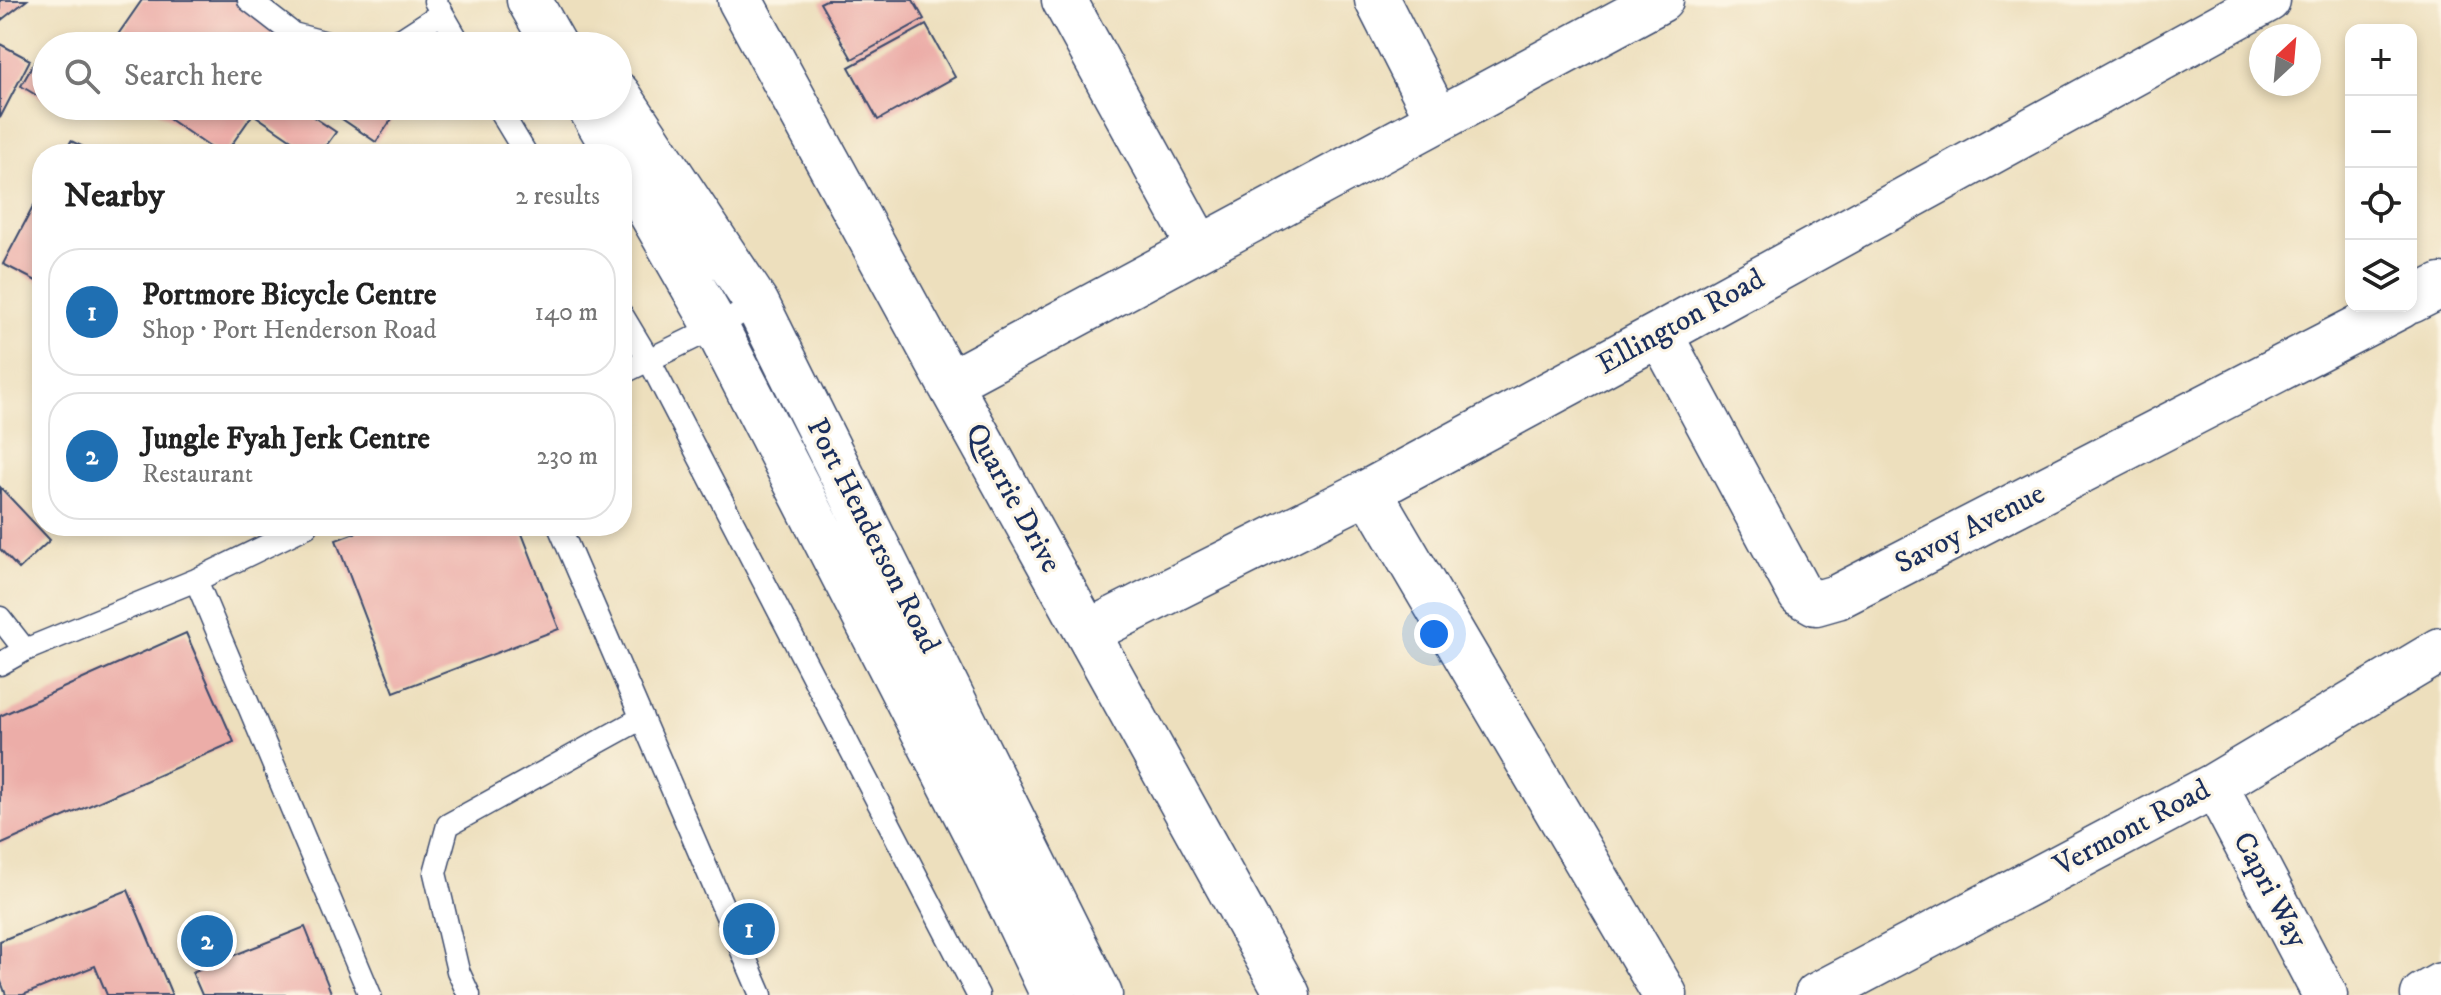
<!DOCTYPE html>
<html lang="en">
<head>
<meta charset="utf-8">
<style>
	body { margin:0; font-family:"IM FELL DW Pica",serif; background:#f6f6f6; color:#222 }
	.controls { position:absolute; right:24px; top:24px; display:grid; overflow:hidden; border-radius:16px; box-shadow:0 4px 12px #0003 }
	.controls button { width:72px; height:72px; display:grid; place-items:center; padding:0; border:0; border-bottom:2px solid #e0e0e0; background:#fff; color:#222; font:40px sans-serif }
	.compass { position:absolute; left:2249px; top:24px; width:72px; height:72px; border-radius:50%; background:#fff; box-shadow:0 4px 12px #0003; rotate:26deg }
	.you { position:absolute; left:1434px; top:634px; width:28px; height:28px; margin:-20px; border:6px solid #fff; border-radius:50%; background:#1a73e8; box-shadow:0 0 0 12px #1a73e833 }
	.badge { display:grid; place-items:center; width:52px; height:52px; border-radius:50%; background:#1f6fb2; color:#fff; font-size:26px; font-weight:700 }
	.pin { position:absolute; translate:-50% -50%; border:4px solid #fff; box-shadow:0 2px 8px #0006 }
	.list { margin:0; padding:0; list-style:none }
	h2 { display:flex; justify-content:space-between; align-items:center; height:104px; margin:0; padding:0 32px; font-size:34px }
	h2 small { font-size:26px; font-weight:400; color:#767676 }
	.list li { display:grid; grid-template-columns:52px 1fr auto; gap:24px; align-items:center; box-sizing:border-box; height:128px; margin:0 16px 16px; padding:0 16px; border:2px solid #e0e0e0; border-radius:32px }
	.list b { display:block; font-size:30px; white-space:nowrap }
	.list p { margin:0; font-size:26px; white-space:nowrap; color:#767676 }
	.list em { font-size:26px; font-style:normal; color:#767676 }
	.icon { flex:none; width:44px; height:44px; fill:none; stroke:currentColor; stroke-width:2; stroke-linecap:round; stroke-linejoin:round }
	.map { position:relative; flex:none; width:2441px; height:995px; overflow:hidden }
	.search { position:absolute; background:#fff; box-shadow:0 4px 12px #0003; left:32px; top:32px; width:600px; height:88px; display:flex; align-items:center; gap:20px; box-sizing:border-box; padding:0 28px; border-radius:44px; color:#767676; font-size:30px }
	.panel { position:absolute; background:#fff; box-shadow:0 4px 12px #0003; left:32px; top:144px; width:600px; height:392px; border-radius:32px }
	.map>svg:first-child { display:block }
	.building { fill:#ecada8 }
	.lines { fill:none; stroke-linecap:round; stroke-linejoin:round }
	.lane-casing { stroke:#3a496c; stroke-width:25 }
	.street-casing { stroke:#3a496c; stroke-width:47 }
	.primary-casing { stroke:#3a496c; stroke-width:47 }
	.lane { stroke:#fff; stroke-width:22 }
	.street { stroke:#fff; stroke-width:44 }
	.primary { stroke:#fff; stroke-width:44 }
	.labels { text-anchor:middle; dominant-baseline:central; stroke-width:6; stroke-linejoin:round; paint-order:stroke }
	.street-label { font-size:30px; fill:#1b2f5e; stroke:#fcf5e5 }
</style>
</head>
<body>
<div class="map">
<svg width="2441" height="995" viewBox="0 0 2441 995">
	<rect width="100%" height="100%" fill="#fcf5e5"/>
	<filter id="ink" filterUnits="userSpaceOnUse"><feTurbulence type="fractalNoise" baseFrequency=".0125" numOctaves="2"/><feDisplacementMap in="SourceGraphic" scale="16" xChannelSelector="R" yChannelSelector="G"/><feConvolveMatrix kernelMatrix="1 2 1 2 8 2 1 2 1" color-interpolation-filters="sRGB"/></filter>
	<filter id="wash" filterUnits="userSpaceOnUse"><feTurbulence type="fractalNoise" baseFrequency=".006" numOctaves="4" result="noise"/><feDisplacementMap in="SourceGraphic" scale="32" xChannelSelector="R" yChannelSelector="G"/><feGaussianBlur stdDeviation="1.8" result="paint"/><feColorMatrix in="noise" values="0 0 0 0 0 0 0 0 0 0 0 0 0 0 0 0 0 1.4 0 .05"/><feComposite in="paint" operator="in"/></filter>
	<g filter="url(#wash)">
		<rect width="100%" height="100%" fill="#eddfbd"/>
		<g id="blocks">
			<path class="building" d="M0,0h27l-27,21z
				M142,0h96l67,46h-195z
				M826,0h87l11,19 -72,40 -32,-56z
				M926,25l29,52 -77,43 -29,-53z
				M0,44l30,16 -30,58z
				M34,63l12,8v30l-25,-15z
				M150,106h147l39,26 -16,22h-8l-59,-40 -28,40h-5z
				M323,106h69l6,4 -22,32z
				M71,141l27,13h-34z
				M42,190v94l-39,-20z
				M0,487l50,53 -31,29 -19,-20z
				M373,526h146l40,103 -165,63 -58,-152z
				M186,633l48,109 -234,103v-129z
				M128,890l44,105h-65l-12,-29 -72,29h-17l-6,-16v-38z
				M305,927l27,68h-130l-10,-23z"/>
		</g>
	</g>
	<g filter="url(#ink)">
		<use href="#blocks" fill-opacity="0" stroke="#3a496c" stroke-width="2"/>
		<g class="lines">
			<g class="lane-casing">
				<path id="lane" d="M249,0l44,34 45,12
					M435,1l26,45
					M380,46l22,-7 40,-26
					M497,106l29,48
					M622,315l27,45 329,635
					M622,373l94,-46 41,-23
					M559,526l202,469
					M196,580l174,415
					M0,618l25,32
					M0,664l25,-14 171,-70 111,-54
					M469,995l-11,-24 -23,-98 13,-48 194,-107"/>
			</g>
			<g class="street-casing">
				<path id="street" d="M740,0l209,383 339,612
					M1064,0l136,248
					M1377,0l61,120
					M2411,301l30,-15
					M1660,334l140,260 16,9 21,-6 564,-291
					M949,383l712,-383
					M1369,491l296,504
					M1088,632l281,-141 291,-157 608,-334
					M2215,785l110,210
					M1817,995l398,-210 226,-135
					M2423,995l18,-10"/>
			</g>
			<g class="primary-casing">
				<path id="primary" d="M529,0l26,46
					M618,94l139,210 343,691
					M589,106l28,48
					M622,163l94,164 267,521 70,147"/>
			</g>
			<use href="#lane" class="lane"/>
			<use href="#street" class="street"/>
			<use href="#primary" class="primary"/>
		</g>
	</g>
	<g class="labels">
		<g class="street-label">
			<text transform="translate(1681 322) rotate(-29)">Ellington Road</text>
			<text transform="translate(1013 498) rotate(61)">Quarrie Drive</text>
			<text transform="translate(1970 529) rotate(-27)">Savoy Avenue</text>
			<text transform="translate(873 536) rotate(63)">Port Henderson Road</text>
			<text transform="translate(2132 828) rotate(-28)">Vermont Road</text>
			<text transform="translate(2270 890) rotate(62)">Capri Way</text>
		</g>
	</g>
</svg>
<div class="controls">
<button>+</button>
<button>−</button>
<button><svg class="icon" aria-label="locate" viewBox="0 0 24 24"><circle cx="12" cy="12" r="6"/><path d="M12 2v4M12 18v4M2 12h4M18 12h4"/></svg></button>
<button><svg class="icon" aria-label="layers" viewBox="0 0 24 24"><path d="M12 4l9 5-9 5-9-5zM3 14l9 5 9-5"/></svg></button>
</div>
<svg class="compass" viewBox="-18 -18 36 36"><path d="M0-13l5 13h-10z" fill="#e53935"/><path d="M0 13l5-13h-10z" fill="#767676"/></svg>
<div class="you"></div>
<div class="pin badge" style="left:749px;top:929px">1</div>
<div class="pin badge" style="left:207px;top:941px">2</div>
<div class="search"><svg class="icon" aria-label="search" viewBox="0 0 24 24"><circle cx="10" cy="10" r="6"/><path d="M15 15l6 6"/></svg>Search here</div>
<section class="panel">
<h2>Nearby<small>2 results</small></h2>
<ul class="list">
<li><span class="badge">1</span><div><b>Portmore Bicycle Centre</b><p>Shop · Port Henderson Road</p></div><em>140 m</em></li>
<li><span class="badge">2</span><div><b>Jungle Fyah Jerk Centre</b><p>Restaurant</p></div><em>230 m</em></li>
</ul>
</section>
</div>
</body>
</html>
